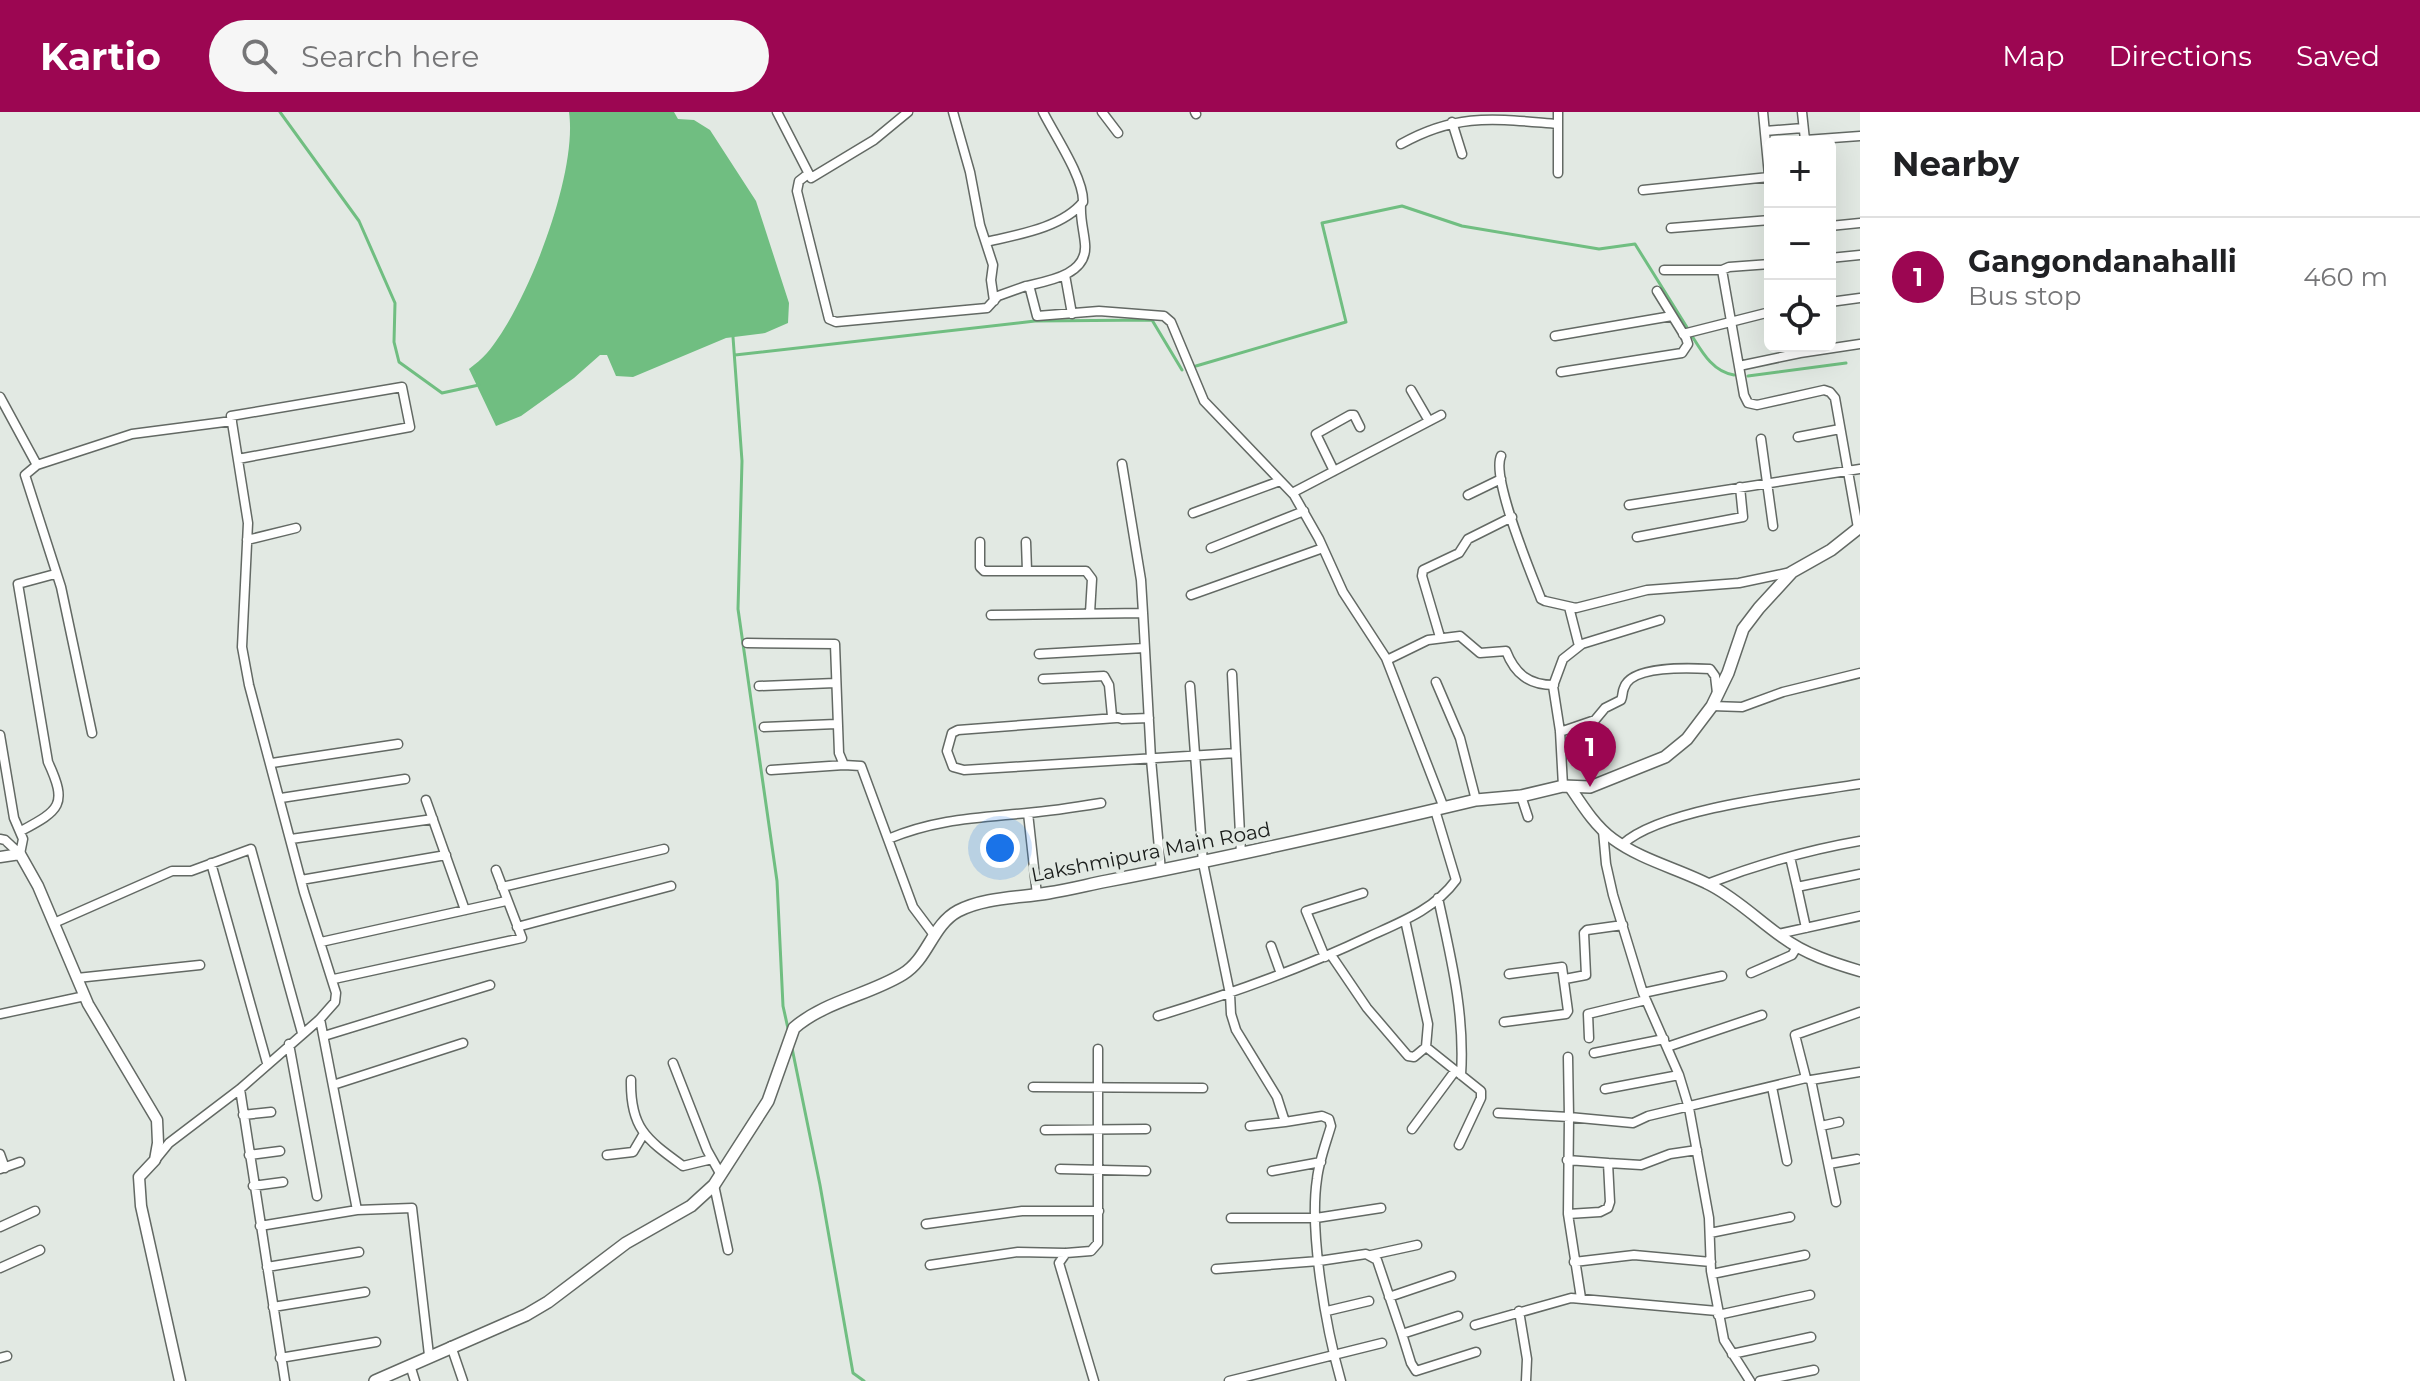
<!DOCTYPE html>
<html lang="en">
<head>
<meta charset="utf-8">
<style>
	body { margin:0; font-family:Montserrat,sans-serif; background:#f6f6f6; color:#202124 }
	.controls { position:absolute; right:24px; top:24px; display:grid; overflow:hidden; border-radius:12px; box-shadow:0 8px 32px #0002 }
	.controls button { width:72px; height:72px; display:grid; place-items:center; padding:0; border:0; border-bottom:2px solid #e0e0e0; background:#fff; color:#202124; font:40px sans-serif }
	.you { position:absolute; left:1000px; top:736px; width:28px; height:28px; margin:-20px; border:6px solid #fff; border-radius:50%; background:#1a73e8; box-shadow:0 0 0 12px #1a73e833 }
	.badge { display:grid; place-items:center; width:52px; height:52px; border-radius:50%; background:#9c0652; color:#fff; font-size:26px; font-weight:700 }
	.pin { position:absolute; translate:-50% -66px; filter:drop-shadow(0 2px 4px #0008) }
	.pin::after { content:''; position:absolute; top:42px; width:28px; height:24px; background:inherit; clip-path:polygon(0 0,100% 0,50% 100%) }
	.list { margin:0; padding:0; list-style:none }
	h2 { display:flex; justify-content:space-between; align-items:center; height:104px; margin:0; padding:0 32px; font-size:34px }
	h2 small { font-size:26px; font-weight:400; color:#757577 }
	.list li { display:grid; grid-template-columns:52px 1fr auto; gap:24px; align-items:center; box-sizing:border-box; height:120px; padding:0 32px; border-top:2px solid #e0e0e0 }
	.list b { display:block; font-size:30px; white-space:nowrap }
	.list p { margin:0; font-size:26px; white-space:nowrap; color:#757577 }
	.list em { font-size:26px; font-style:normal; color:#757577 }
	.icon { flex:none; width:44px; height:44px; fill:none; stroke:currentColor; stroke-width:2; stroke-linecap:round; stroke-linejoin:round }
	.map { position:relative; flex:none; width:1860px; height:1269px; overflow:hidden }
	header { display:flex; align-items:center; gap:48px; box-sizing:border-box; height:112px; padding:0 40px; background:#9c0652; color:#fff }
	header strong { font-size:38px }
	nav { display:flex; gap:44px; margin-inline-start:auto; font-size:28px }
	.search { width:560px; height:72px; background:#f6f6f6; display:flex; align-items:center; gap:20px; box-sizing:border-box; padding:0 28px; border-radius:44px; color:#757577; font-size:30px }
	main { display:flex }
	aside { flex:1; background:#fff }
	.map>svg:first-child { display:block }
	.water { fill:#70be81 }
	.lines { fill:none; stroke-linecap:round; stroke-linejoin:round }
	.stream { stroke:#70be81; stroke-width:3 }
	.minor-casing { stroke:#636964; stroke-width:11 }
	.tertiary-casing { stroke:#636964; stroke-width:13 }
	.secondary-casing { stroke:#636964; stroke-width:14 }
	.minor { stroke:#fff; stroke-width:8 }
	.tertiary { stroke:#fff; stroke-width:10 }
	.secondary { stroke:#fff; stroke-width:11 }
	.labels { text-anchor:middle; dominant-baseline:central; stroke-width:8; stroke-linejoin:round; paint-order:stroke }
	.street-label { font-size:20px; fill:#191c1a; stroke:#e2e9e3 }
</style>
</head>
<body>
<header>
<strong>Kartio</strong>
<div class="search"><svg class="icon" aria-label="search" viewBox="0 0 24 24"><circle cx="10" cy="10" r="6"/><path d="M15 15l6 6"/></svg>Search here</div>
<nav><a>Map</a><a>Directions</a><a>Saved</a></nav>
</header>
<main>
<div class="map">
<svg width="1860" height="1269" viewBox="0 0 1860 1269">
	<rect width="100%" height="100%" fill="#e2e9e3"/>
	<path class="water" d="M569,0h105l4,7 16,1 16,10 46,71 33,102 -1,20 -23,10 -39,5 -93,39 -17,-1 -9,-21h-7l-26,23 -53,38 -25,10 -27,-57c6,-5 13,-10 18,-16 40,-47 91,-179 82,-241z"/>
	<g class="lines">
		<path class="stream" d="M280,0l79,109 36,82 -1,39 5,20 43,31 37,-8
			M1692,224c10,16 21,36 42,39
			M733,225l9,124 -4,148 39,272 6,125 6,27
			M735,243l300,-34 117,-1 30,50
			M1196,254l150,-44 -24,-99 80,-17 60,20 137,23 36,-5 53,85
			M1748,264l98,-13
			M792,936l28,137 33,188 11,8"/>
		<g class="minor-casing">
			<path id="minor" d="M777,0l34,66 63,-38 34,-28
				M953,0l17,60 10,53 13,40 -2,15 3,21
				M1102,0l16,21
				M1195,0l1,2
				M1763,0l7,74
				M1802,0l3,28 55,-4
				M1452,10l10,32
				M1765,19l38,-3
				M1401,32c57,-32 95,-25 157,-20
				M1558,61v-61
				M808,62l-9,7 -2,10 32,128 7,3 151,-14 11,-12 28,-10 4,3 7,27 62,-5 65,5 7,6 33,79 90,94 25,44 24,53 43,66 58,150
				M1643,78l126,-13
				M1830,114l30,-3
				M1671,116l99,-8
				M986,130c30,-7 76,-14 97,-40 1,-24 -29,-68 -40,-90
				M1830,146l30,-3
				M1664,158h58l7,-3 41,-3
				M1722,158l22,125 4,8 9,2 67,-15 6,2 5,6 23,130
				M1065,163l7,39
				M1026,174c22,-5 62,-11 59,-42 -1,-13 -5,-25 -4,-39
				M1830,190l30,-4
				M1683,222l87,-22
				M1555,224l117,-20
				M1739,254l61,-13 60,-9
				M1561,260l121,-19 6,-9 -2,-6 -29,-47
				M1411,278l18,31
				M0,285l37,68
				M1798,325l42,-8
				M1761,327l12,87
				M1501,344c-10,22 30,117 40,143l4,2 31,7 71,-18 92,-7 52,-11
				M1122,352l19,116 2,33
				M1334,359l-18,-37 34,-19h4l6,12
				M1292,381l149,-78
				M1468,383l33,-16
				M1629,393l231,-36
				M1193,401l87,-32
				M1637,425l106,-20 -3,-30
				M247,428l49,-12
				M980,430v25l4,4h102l6,8 -2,34
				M1026,430l1,29
				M1211,436l93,-37
				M1191,483l132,-47
				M1569,495l10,39
				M991,503l152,-2 8,146 10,112
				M1440,525l-18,-61 1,-6 36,-17 9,-14 44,-22
				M747,531l88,1 4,109 5,12 17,1 52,141 21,28
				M1039,542l105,-6
				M1387,548l41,-20 32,-4 20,17 26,-2c9,23 23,34 48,34
				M1232,562l9,180
				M1043,567l61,-3 5,9 3,31 10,3 27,-1
				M1436,570l24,56 16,62
				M759,574l76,-3
				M1190,574l13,177 27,131 1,20 5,16 41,67 8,25 37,-6 7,3 2,7c-5,17 -12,35 -14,53 -8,53 9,150 24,202
				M1712,594l30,1 41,-15 77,-19
				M1116,606l-158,12 -6,3 -5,18 6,16 11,3 272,-17
				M764,615l72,-3
				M1560,620l35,-12 10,-12 16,-8c2,-4 1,-8 3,-12 7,-23 67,-20 86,-19l5,7 2,17
				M92,621l-31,-146 -36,-112 12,-10 95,-31 100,-13
				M0,623l14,83 9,21 -3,15
				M272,651l126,-19
				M771,658l73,-5
				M1563,674l-3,-55 -7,-45 10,-27 19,-15 78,-24
				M1521,684l7,21
				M281,686l124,-19
				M426,688l39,110
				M1028,701l9,82
				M21,719c39,-21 47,-26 27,-69l-30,-178 37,-10
				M1603,719l3,33 7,31 30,98 36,82 10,33 20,110 2,53 13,69 26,41
				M0,727l5,1 15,14
				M291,727l142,-20
				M888,727c48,-20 89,-21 139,-26 25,-2 50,-6 74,-10
				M1623,732c40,-37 181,-51 237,-60
				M1790,745l7,30
				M211,751l56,200
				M301,768l145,-25
				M1707,772c49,-19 101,-34 153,-43
				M502,775l162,-38
				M1438,786c13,60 27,116 23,177
				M54,811l118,-52h19l60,-22 51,184
				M517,815l154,-41
				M1806,816l-9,-41 63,-13
				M1778,822l82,-18
				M321,830l185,-41
				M1271,834l10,28
				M1331,843l36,53 41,48 6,1 12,-10 2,-23 -23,-104
				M1325,845l-19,-46 57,-18
				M1751,861l41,-18 5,-8
				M77,866l123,-13
				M334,867l188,-41 -26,-68
				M1565,867l21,-4 -2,-42 3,-3 36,-5
				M1643,881l79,-17
				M0,902l85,-18
				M1158,904c72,-22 143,-47 212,-80 31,-14 65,-27 86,-56l-21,-70
				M320,907l37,191
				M1504,910l62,-8 2,-3 -6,-44 -53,7
				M324,924l166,-51
				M1589,926l-1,-24 58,-14
				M289,932l28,152
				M1426,935l55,44v7l-22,47
				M1667,935l95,-32
				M1594,941l70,-14
				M1568,945l1,60 64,6 15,-7 158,-38 -11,-43 65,-23
				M673,951l34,87 14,25
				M1806,966l5,2 25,122
				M631,968c-1,48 15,59 52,86l29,-7
				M1811,968l49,-8
				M333,973l130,-42
				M1033,975l170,1
				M1772,975l15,74
				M240,977l45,292
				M1605,977l74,-14
				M1498,1001l71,4 -1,97 13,84
				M243,1003l28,-3
				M1250,1014l35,-4
				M1821,1014l18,-4
				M1412,1017l43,-58
				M1045,1018l101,-1
				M0,1042l5,14
				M249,1043l31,-4
				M607,1043l26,-3 10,-17
				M156,1047l13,-16 71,-54 80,-70 15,-17 1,-9 -32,-101 -55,-207 -7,-38 6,-124 -17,-107 171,-29 8,40 -172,32
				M1567,1048l41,3 2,39 -2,6 -8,4 -32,2
				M1608,1051l33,2 29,-11 27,-4
				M1829,1052l28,-5
				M0,1057l20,-7
				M1060,1057l86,2
				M1272,1059l49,-9
				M714,1073l14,65
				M253,1074l30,-4
				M1231,1106h85l65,-10
				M926,1112l96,-13h77
				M260,1114l97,-16 55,-2 17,147
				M0,1115l35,-16
				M1710,1121l80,-16
				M1371,1143l46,-10
				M1574,1150l60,-7 77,7
				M930,1153l88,-13 47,1
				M267,1155l92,-15
				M0,1156l40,-18
				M1216,1157l103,-8 47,-7 11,6 25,74 56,-18
				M1712,1162l93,-19
				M1389,1185l62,-21
				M273,1195l92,-15
				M1327,1199l42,-10
				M1519,1199l8,48 -1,22
				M1718,1203l92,-20
				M1475,1213l96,-27 146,13
				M1402,1222l9,29 5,8 60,-19
				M451,1234l12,35
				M1732,1242l79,-17
				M0,1246l7,-2
				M280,1246l96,-16
				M410,1253l5,16
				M1094,1269l-35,-118 7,-10 25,-2 7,-8v-194
				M1229,1269l153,-38
				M1760,1269l54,-11"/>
		</g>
		<g class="tertiary-casing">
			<path id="tertiary" d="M1570,675c12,18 25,39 43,52 30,22 67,30 99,47 26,14 46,34 70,51 23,17 51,26 78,34
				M0,745l20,-3 18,32 50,118 69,116 1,23 -3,17 -16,17 2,29 39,175"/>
		</g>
		<g class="secondary-casing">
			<path id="secondary" d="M375,1269l151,-66 22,-13 78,-59 65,-37 23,-21 54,-84 26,-73c31,-27 75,-33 109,-54 25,-15 29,-49 55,-63 27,-14 61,-13 90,-18 20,-3 39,-8 59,-12 124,-24 247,-52 369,-81l45,-4 42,-10 27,1 75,-30 22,-18 25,-33 16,-33 15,-44 16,-21 33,-36 39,-22 29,-23"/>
		</g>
		<use href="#minor" class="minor"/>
		<use href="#tertiary" class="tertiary"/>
		<use href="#secondary" class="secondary"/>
	</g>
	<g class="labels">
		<g class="street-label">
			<text transform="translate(1151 740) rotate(-11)">Lakshmipura Main Road</text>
		</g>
	</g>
</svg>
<div class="controls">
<button>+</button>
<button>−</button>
<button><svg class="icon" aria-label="locate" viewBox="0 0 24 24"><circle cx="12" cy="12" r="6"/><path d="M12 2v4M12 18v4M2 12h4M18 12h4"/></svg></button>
</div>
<div class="you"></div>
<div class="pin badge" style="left:1590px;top:675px">1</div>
</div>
<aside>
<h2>Nearby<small></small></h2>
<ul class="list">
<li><span class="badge">1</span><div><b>Gangondanahalli</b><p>Bus stop</p></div><em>460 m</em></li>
</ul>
</aside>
</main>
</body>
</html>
